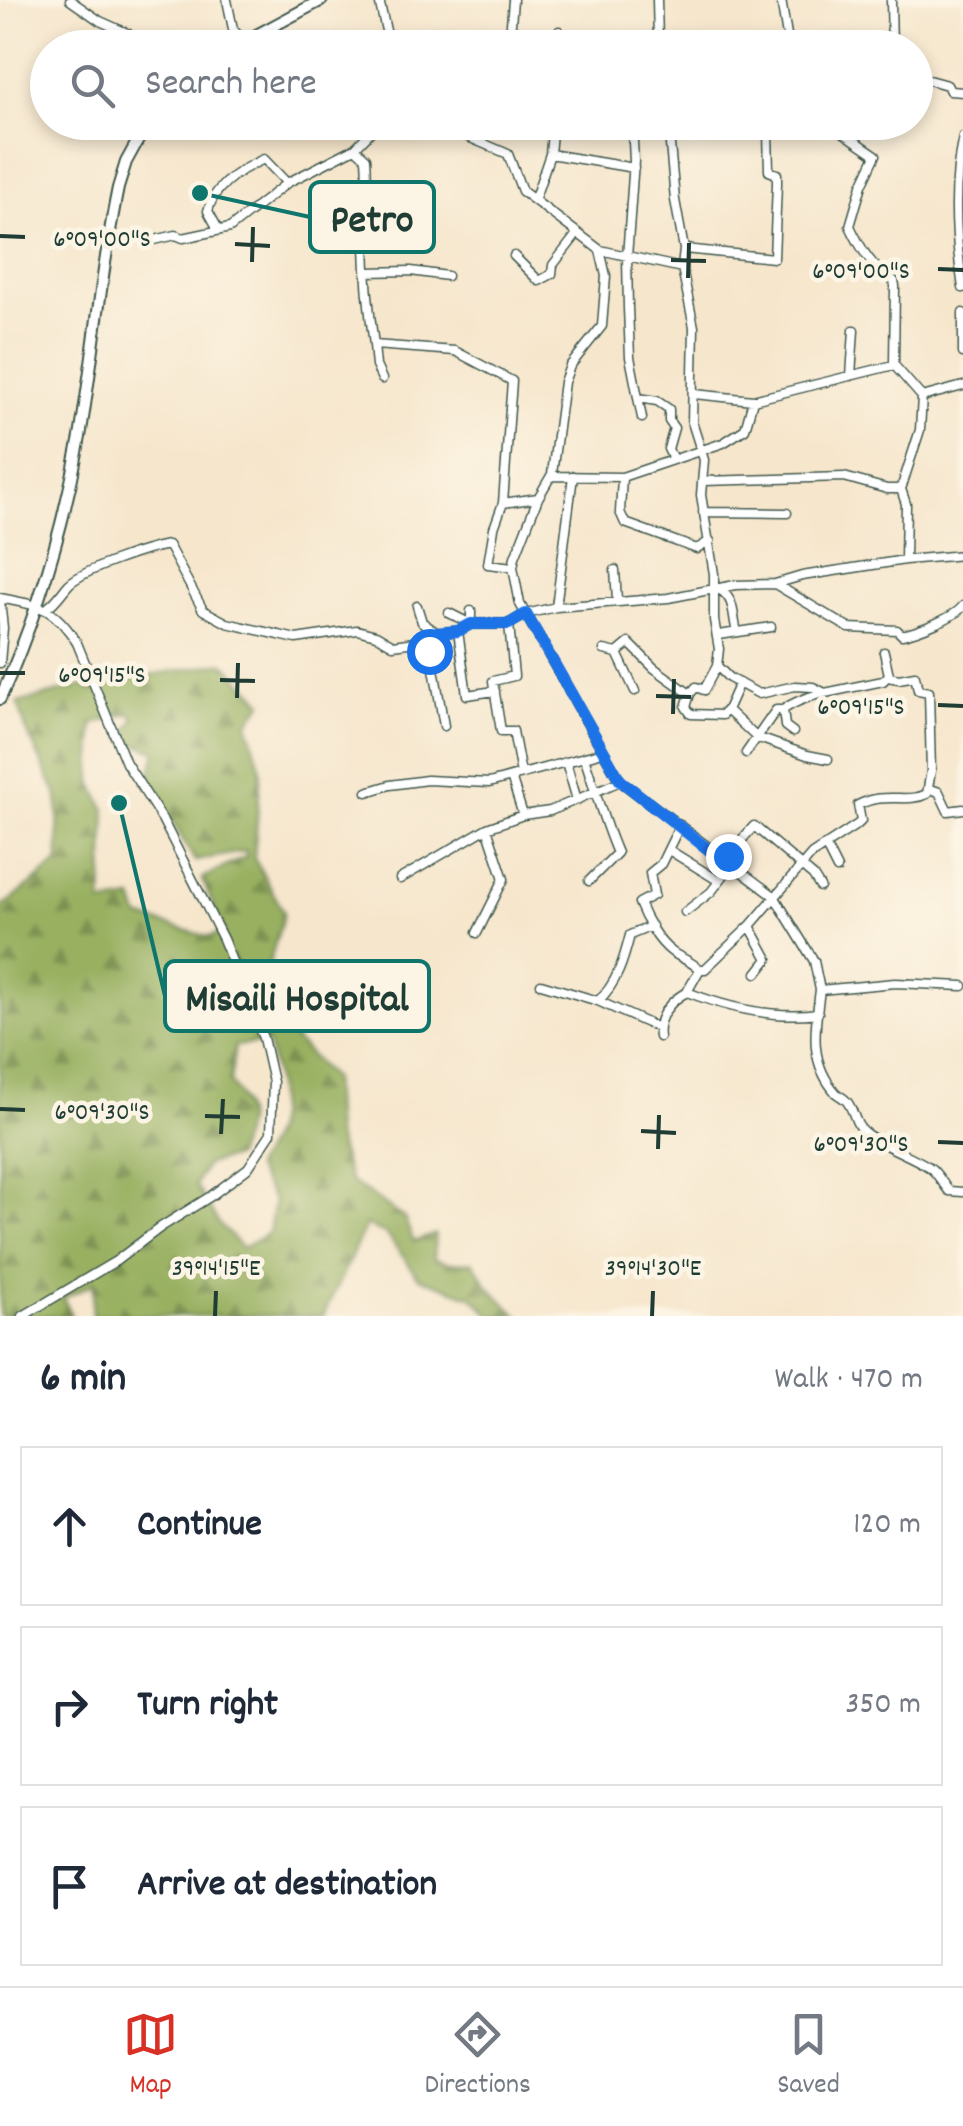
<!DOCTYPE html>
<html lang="en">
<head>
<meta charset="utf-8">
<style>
	body { margin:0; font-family:Dekko,sans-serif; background:#f2f2f3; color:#1f2937 }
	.stop { position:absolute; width:30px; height:30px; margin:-22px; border:8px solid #1a73e8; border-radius:50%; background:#fff }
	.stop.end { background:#1a73e8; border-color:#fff; box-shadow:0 2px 10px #0008 }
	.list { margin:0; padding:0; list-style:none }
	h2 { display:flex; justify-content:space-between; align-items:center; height:130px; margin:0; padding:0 40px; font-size:42px }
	h2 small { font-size:32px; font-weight:400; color:#747a83 }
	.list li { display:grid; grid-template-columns:65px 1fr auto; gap:30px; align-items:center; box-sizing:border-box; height:160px; margin:0 20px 20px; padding:0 20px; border:2px solid #e0e1e3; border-radius:0px }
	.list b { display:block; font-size:38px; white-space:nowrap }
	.list em { font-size:32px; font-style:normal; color:#747a83 }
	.icon { flex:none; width:55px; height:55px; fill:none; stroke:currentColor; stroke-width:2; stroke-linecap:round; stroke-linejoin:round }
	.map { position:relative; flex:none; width:963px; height:1316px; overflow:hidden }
	.search { position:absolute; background:#fff; box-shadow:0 5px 15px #0003; left:30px; right:30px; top:30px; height:110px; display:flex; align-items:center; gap:25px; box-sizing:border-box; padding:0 35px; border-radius:55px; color:#747a83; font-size:38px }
	.sheet { height:670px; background:#fff }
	nav { display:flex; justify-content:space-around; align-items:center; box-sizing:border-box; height:140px; border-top:2px solid #e0e1e3; background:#fff; font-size:28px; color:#747a83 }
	nav a { display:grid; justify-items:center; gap:5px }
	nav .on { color:#d93025 }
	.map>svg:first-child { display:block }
	.forest { fill:url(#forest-firs); stroke:#5c764a; stroke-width:2.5; fill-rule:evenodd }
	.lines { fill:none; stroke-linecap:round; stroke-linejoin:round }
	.minor-casing { stroke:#3f564b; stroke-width:11 }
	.secondary-casing { stroke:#3f564b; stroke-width:14 }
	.minor { stroke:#fff; stroke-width:8 }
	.secondary { stroke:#fff; stroke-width:10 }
	.route { stroke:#1a73e8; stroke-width:12 }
	.ticks { fill:none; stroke:#1f3d34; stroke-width:4 }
	.ticks-label { font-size:25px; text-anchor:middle; fill:#1f3d34; stroke:#fcf5e5; stroke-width:9; stroke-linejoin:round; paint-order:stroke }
	.leader { fill:none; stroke:#0f766e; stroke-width:4 }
	.callout-dot { fill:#0f766e; stroke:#fcf5e5; stroke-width:4 }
	.callout { fill:#fcf5e5; stroke:#0f766e; stroke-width:4 }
	.callout-label { font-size:40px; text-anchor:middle; font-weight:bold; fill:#1f3d34 }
</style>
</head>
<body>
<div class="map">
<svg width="963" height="1316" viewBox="0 0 963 1316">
	<defs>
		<pattern id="forest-firs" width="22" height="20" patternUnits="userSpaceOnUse" patternTransform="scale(2.5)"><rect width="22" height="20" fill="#98b061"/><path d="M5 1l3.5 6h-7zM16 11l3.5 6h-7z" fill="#7b9051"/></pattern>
	</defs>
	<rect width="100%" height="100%" fill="#fcf5e5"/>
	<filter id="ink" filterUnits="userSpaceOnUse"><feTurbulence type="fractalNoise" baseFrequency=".01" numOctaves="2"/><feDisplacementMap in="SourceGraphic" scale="20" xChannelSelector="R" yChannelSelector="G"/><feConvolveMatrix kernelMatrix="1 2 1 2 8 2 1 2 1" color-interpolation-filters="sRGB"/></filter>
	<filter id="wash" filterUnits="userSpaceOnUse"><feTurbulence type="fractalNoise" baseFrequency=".0048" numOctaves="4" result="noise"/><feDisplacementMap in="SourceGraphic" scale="40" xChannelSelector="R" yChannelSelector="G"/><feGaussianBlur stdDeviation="2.25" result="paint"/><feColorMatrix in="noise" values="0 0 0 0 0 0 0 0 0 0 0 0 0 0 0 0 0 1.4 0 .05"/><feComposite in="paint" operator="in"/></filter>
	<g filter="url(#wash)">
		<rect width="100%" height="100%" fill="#f6e6cc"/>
		<path class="forest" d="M224,663l39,39 -15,21 13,47 -7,88 30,55 -18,61 18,54 48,50 3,56 15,47 54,37 10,24 21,-8 -1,25 15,4 24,-1 15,24 30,30h-26l-21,-20 -52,-18 -32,-43 -21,-10 -43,91h-231l2,-33 -30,15 7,18h-71v-407l59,-47 -1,-65 -32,-68 -8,-26 65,-17zM130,713l5,5 -12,21 33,12 -7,29 46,81 51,-10v6l-44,21 22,54 -15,5 -70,-20 -6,-18 -31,5 4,-93 -14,-29 1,-58zM267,1042c7,26 15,62 6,89 -4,13 -13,25 -19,37l20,33 -5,32 -27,15 -23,-24 -24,-39 12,-21 28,-7c13,-33 16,-44 -5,-75l5,-36z"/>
	</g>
	<g filter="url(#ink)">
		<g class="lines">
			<g class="minor-casing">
				<path id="minor" d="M70,0l30,21 29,13 4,14
					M227,0l6,29 10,12
					M379,0l11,48
					M657,0l1,41 4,7
					M781,0l8,48
					M891,0l1,48
					M509,48l4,-48
					M558,48l1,-17
					M916,58h3l-1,12 7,9 22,6 3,6 13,1
					M417,122l9,7 28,2 54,23 14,37 78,59 6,26 -4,50 -32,40 -6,16 -12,92 -14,24 -23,59 -2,10 7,37 100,177 154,115 40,65 6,29 75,-7 68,3
					M632,122l2,39 -7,96 1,51 2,49 12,61
					M668,122l7,78 9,49 -2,19 12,59 -2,95 12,38 -3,35 13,79v46l5,29 -2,17 12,12 30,16 36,-8 18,1 12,6 58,-12 6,-6 -5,-23
					M828,122l48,33 -14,30 -12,41c10,21 22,43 44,55l1,5 -1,79 28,32 41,-11
					M963,137c-11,49 -8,101 0,151
					M355,148l11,10c2,22 0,41 -1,62 -1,42 3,84 9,125l81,6 57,30 -9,122
					M550,154l84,14
					M369,188l48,13
					M535,198l15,-44 3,-32
					M365,222c25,4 42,7 57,28
					M218,229l-10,-18c6,-26 33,-42 56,-52l23,24
					M150,241l26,-6 7,3 47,-10 57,-45 68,-35 25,-26
					M684,249l90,9 3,-74v-10l-8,-3 -1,-40 34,-9
					M600,250l82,18
					M514,256l25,25 13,-7 1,-9 24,-31
					M367,272l44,-1 36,5
					M963,313v40
					M374,345l2,21 6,13
					M851,376l3,-46
					M694,394l59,6
					M639,398l18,3 12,8v12l5,7 -6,21 5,10
					M551,476l71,1 101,-34 22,-14 8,-29 141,-35
					M622,477l-2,35 5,11 72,26 13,-8
					M703,481l141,-4 43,12h14
					M703,512l84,1
					M905,560l58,-5
					M513,567l-25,-3 6,-36 9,-25 35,-5
					M615,570l2,30
					M775,584l27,-8 103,-16 1,-56 -5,-15 19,-59 2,-33
					M718,589c18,9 14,26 19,43
					M0,598c40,8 54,8 77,45l49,120 36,56 61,120 40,99 10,44 -2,51 -23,35 -37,28 -50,31 -45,34 -93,55
					M0,600l3,28 -3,35
					M417,606l5,16 15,11
					M556,607l17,-131
					M47,608c10,-7 14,-15 22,-24 16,-15 77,-35 99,-39l35,65 24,13 69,16 61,-9 19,5 17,10 36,-5 8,-7 21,-2 13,-7h38l17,-10 30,-7 112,-9 67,-13 40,-1 74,44 48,2 5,5c15,-3 52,-17 61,-29
					M449,613l22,11v-13
					M509,624l5,52 -21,5 8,50h12l8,43
					M458,631l9,64 28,-4
					M719,635l52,-8
					M429,640l15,86
					M604,650l13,3 12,-10 25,25 36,26 -4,13 5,7 31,1 5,-5 29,27 51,18 21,4
					M617,653l18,38
					M888,677l11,2 16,-3 3,14 11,2 2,79 -3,17
					M690,694l6,-7 8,3 13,-24
					M727,710l12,-27
					M793,732l-8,-6 -2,-16c10,-8 30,-15 42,-17
					M746,753l30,-43h7
					M584,757c11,32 19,64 33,96l-28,28
					M566,762l11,38
					M511,777l12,38
					M367,792l23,-7 37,-5 62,3 114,-31
					M680,825l-19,39 -11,9 4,22 -15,8c6,15 18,38 33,49 9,6 18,9 28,17l-13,23
					M825,845l12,24
					M669,850l50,31
					M723,861l31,-35 59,50 7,11
					M400,879l87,-51 36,-13 27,-4 70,-30
					M685,912l26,-20 19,-25
					M750,926l18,33 -11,14
					M477,933l27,-54 -17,-51
					M700,969h5l45,-43 62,-72 46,-30 3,-3 -3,-16c28,-14 48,-1 69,-11l1,-6 11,4 9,19 15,-2
					M541,984l57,17c19,-17 26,-42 32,-66l22,-9
					M820,990c-5,38 -12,71 16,103 3,3 9,5 12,10 8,12 6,23 20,32 20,13 42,20 61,32 8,5 13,16 20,24l14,1
					M598,1001l60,27
					M659,1037c-3,-20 12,-37 28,-45 41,16 86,27 131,21"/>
			</g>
			<g class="secondary-casing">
				<path id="secondary" d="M232,48l90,-48
					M0,699c37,-83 64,-173 80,-262 14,-83 21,-167 38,-249l8,-26 22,-40"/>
			</g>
			<use href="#minor" class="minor"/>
			<use href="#secondary" class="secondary"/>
		</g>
	</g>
	<g class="lines" filter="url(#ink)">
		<path class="route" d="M429,651v-11l7,-7 22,-2 13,-7h38l17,-10 94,166 103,81 5,-5"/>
	</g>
	<path class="ticks" d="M0,236l25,1M235,244l35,2M671,260l35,1M252,262l1,-35M938,269l25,1M688,278l1,-35M0,673h25M220,680l35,1M656,696l35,1M237,698l1,-35M938,705l25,1M673,714l1,-35M0,1109l25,1M205,1116l35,1M641,1131l35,2M221,1134l2,-35M938,1142l25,1M658,1149l1,-34M215,1316l1,-25M652,1316l1,-25"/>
	<g class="ticks-label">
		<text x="102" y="246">6°09'00"S</text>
		<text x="861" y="278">6°09'00"S</text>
		<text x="102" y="682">6°09'15"S</text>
		<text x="861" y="714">6°09'15"S</text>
		<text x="102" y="1119">6°09'30"S</text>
		<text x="861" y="1151">6°09'30"S</text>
		<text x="216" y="1275">39°14'15"E</text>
		<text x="653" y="1275">39°14'30"E</text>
	</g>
	<path class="leader" d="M200 193L310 217M119 803L165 996"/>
	<g class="callout-dot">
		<circle cx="200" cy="193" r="10"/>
		<circle cx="119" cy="803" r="10"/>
	</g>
	<g class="callout">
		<rect x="310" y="182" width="124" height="70" rx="10"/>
		<rect x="165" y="961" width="264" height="70" rx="10"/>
	</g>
	<g class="callout-label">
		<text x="372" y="231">Petro</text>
		<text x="297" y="1010">Misaili Hospital</text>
	</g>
</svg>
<div class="stop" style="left:429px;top:651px"></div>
<div class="stop end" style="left:728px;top:856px"></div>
<div class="search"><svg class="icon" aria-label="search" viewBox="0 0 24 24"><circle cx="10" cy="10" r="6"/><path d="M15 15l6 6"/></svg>Search here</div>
</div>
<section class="sheet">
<h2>6 min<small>Walk · 470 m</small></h2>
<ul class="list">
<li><svg class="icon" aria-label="ahead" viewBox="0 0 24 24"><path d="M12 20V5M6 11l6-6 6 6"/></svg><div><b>Continue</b></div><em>120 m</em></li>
<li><svg class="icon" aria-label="right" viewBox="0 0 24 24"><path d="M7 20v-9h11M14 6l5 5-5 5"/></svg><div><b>Turn right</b></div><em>350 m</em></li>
<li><svg class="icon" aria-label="arrive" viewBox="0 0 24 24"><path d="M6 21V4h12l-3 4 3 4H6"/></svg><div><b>Arrive at destination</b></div></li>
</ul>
</section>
<nav>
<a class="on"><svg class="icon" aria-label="map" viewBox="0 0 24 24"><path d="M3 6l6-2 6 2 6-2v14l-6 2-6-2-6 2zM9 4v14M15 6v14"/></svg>Map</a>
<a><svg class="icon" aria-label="directions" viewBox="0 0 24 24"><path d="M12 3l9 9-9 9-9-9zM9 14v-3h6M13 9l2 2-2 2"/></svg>Directions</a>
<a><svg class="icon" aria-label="saved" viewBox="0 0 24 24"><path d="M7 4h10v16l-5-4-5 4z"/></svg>Saved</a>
</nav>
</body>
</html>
